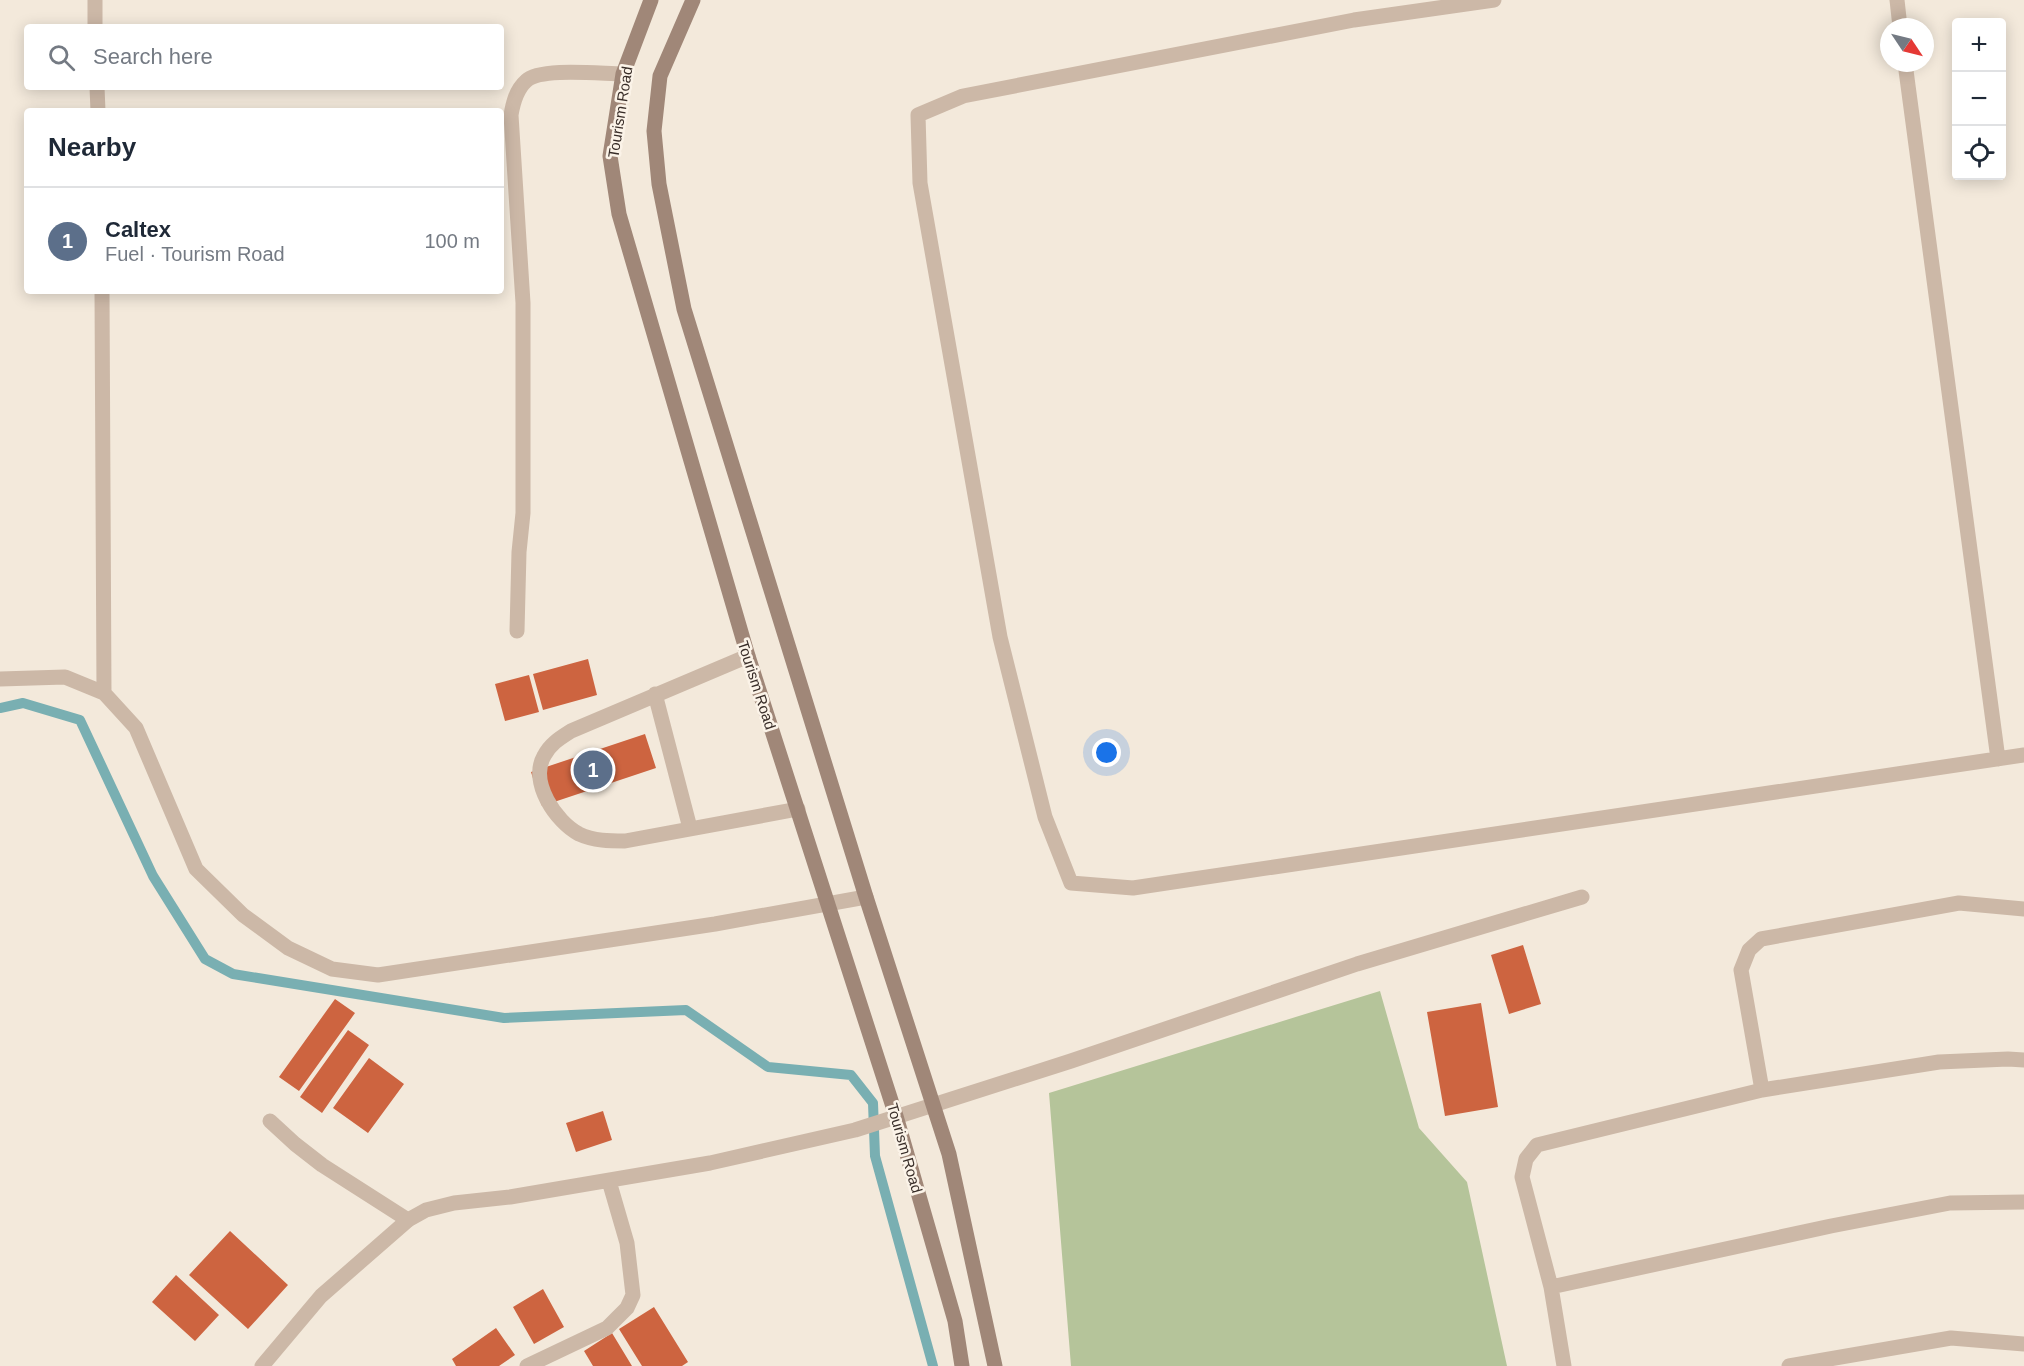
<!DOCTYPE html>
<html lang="en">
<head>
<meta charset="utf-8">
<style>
	body { margin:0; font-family:Helvetica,sans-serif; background:#f2f2f3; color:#1f2937 }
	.controls { position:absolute; right:18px; top:18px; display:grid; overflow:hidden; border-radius:6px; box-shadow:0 3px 15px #0003 }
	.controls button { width:54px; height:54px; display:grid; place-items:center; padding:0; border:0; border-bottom:2px solid #e0e1e3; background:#fff; color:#1f2937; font:30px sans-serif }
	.compass { position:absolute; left:1880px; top:18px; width:54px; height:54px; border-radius:50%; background:#fff; box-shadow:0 3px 15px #0003; rotate:125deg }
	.you { position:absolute; left:1107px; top:753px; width:21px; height:21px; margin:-15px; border:4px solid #fff; border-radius:50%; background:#1a73e8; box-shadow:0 0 0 9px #1a73e833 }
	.badge { display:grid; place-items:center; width:39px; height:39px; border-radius:50%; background:#d93025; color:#fff; font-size:20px; font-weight:700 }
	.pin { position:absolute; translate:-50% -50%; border:3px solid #fff; box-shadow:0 2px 6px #0006 }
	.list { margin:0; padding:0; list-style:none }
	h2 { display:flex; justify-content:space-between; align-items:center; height:78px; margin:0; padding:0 24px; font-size:26px }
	h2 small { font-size:20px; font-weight:400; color:#747a83 }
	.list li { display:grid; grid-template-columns:39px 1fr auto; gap:18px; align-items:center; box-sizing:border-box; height:108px; padding:0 24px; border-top:2px solid #e0e1e3 }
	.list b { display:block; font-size:22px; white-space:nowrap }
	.list p { margin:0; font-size:20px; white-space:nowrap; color:#747a83 }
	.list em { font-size:20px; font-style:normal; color:#747a83 }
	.icon { flex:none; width:33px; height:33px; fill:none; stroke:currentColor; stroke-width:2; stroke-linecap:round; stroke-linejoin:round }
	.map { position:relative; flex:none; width:2024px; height:1366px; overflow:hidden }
	.search { position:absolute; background:#fff; box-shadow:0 3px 15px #0003; left:24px; top:24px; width:480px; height:66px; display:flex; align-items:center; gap:15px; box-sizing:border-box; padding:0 21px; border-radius:6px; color:#747a83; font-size:22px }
	.panel { position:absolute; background:#fff; box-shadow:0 3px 15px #0003; left:24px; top:108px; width:480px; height:186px; border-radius:6px }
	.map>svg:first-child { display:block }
	.green { fill:#b5c49a }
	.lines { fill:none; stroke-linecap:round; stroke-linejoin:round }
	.stream { stroke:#79afb2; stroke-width:10 }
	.building { fill:#cd6440 }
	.lane { stroke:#ccb8a7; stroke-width:15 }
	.street { stroke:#ccb8a7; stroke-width:15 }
	.secondary { stroke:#a08778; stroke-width:15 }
	.labels { text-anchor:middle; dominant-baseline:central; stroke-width:5; stroke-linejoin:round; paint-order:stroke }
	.street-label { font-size:15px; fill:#382d28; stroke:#fbf3e8 }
</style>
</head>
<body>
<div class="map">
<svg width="2024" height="1366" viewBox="0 0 2024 1366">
	<rect width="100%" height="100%" fill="#f3e9db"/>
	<path class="green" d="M1380,991l39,137 48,54 40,184h-436l-22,-273z"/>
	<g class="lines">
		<path class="stream" d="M0,708l23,-5 57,17 73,156 52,83 28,15 271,44 182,-8 82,57 83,8 22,28 2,53 58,210"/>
	</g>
	<path class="building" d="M588,659l9,36 -54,15 -10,-36z
		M529,675l10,37 -34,9 -10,-37z
		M645,734l11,34 -114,38 -11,-34z
		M1523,945l18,59 -32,10 -18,-59z
		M335,999l20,14 -56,78 -20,-14z
		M1481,1003l17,104 -53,9 -18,-104z
		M348,1030l21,15 -47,68 -22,-16z
		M369,1058l35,26 -36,49 -35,-25z
		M603,1111l9,29 -36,12 -10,-29z
		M230,1231l58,54 -40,44 -59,-54z
		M176,1275l43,40 -24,26 -43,-39z
		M543,1289l21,38 -30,17 -21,-37z
		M654,1307l34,55 -6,4h-40l-23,-37z
		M496,1328l19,27 -16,11h-43l-4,-7z
		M612,1333l20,33h-39l-9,-15z"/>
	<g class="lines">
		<path class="lane" d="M95,0v27
			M1494,0l-140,20 -391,76 -45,19 2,68 80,454 45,180 26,66 62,5 891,-133
			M1897,0l3,27
			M1905,63l93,696
			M97,87l1,24
			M102,291l2,402
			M517,631l2,-79 4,-39v-210l-12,-188c2,-12 5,-25 15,-34 14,-14 76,-7 97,-7
			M748,656l-177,75c-11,7 -21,13 -27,25 -15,26 12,66 35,78 15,7 31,7 46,7l173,-32
			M0,679l65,-2 39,16 32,35 60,141 47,46 45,33 44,21 46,6 337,-51 151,-27
			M655,694l35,134
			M270,1121l25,23 27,21 86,55"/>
		<path class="street" d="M1762,1090l-21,-120 8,-20 12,-11 198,-36 65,6
			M1551,1287l280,-61 119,-23 74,-1
			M262,1366l59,-70 87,-76 18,-10 28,-7 56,-6 200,-34 145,-33 216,-69 286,-97 225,-67
			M527,1366l80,-38 20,-20 6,-13 -6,-52 -18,-62
			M1564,1366l-13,-79 -29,-110 4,-18 11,-14 225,-55 177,-28 69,-3 16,1
			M1789,1366l162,-28 73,6"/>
		<path class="secondary" d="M651,0l-28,74 -13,82 9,58 129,442 148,460 59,205 7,45
			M693,0l-33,76 -6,55 5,53 25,125 182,588 83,257 46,212"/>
	</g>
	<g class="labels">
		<g class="street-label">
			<text transform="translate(620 112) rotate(-81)">Tourism Road</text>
			<text transform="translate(757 685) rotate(72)">Tourism Road</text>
			<text transform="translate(905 1148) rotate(74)">Tourism Road</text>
		</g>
	</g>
</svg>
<div class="controls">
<button>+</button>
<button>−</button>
<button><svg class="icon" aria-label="locate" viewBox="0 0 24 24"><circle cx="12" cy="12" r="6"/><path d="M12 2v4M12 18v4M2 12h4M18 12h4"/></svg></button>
</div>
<svg class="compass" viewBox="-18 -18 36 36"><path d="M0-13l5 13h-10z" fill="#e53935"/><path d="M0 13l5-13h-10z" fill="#747a83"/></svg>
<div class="you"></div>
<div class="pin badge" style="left:593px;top:770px;background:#5c6f8a">1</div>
<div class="search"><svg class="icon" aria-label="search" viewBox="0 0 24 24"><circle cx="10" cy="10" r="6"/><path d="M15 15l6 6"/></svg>Search here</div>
<section class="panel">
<h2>Nearby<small></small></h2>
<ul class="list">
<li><span class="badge" style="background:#5c6f8a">1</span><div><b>Caltex</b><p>Fuel · Tourism Road</p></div><em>100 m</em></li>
</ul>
</section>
</div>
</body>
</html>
